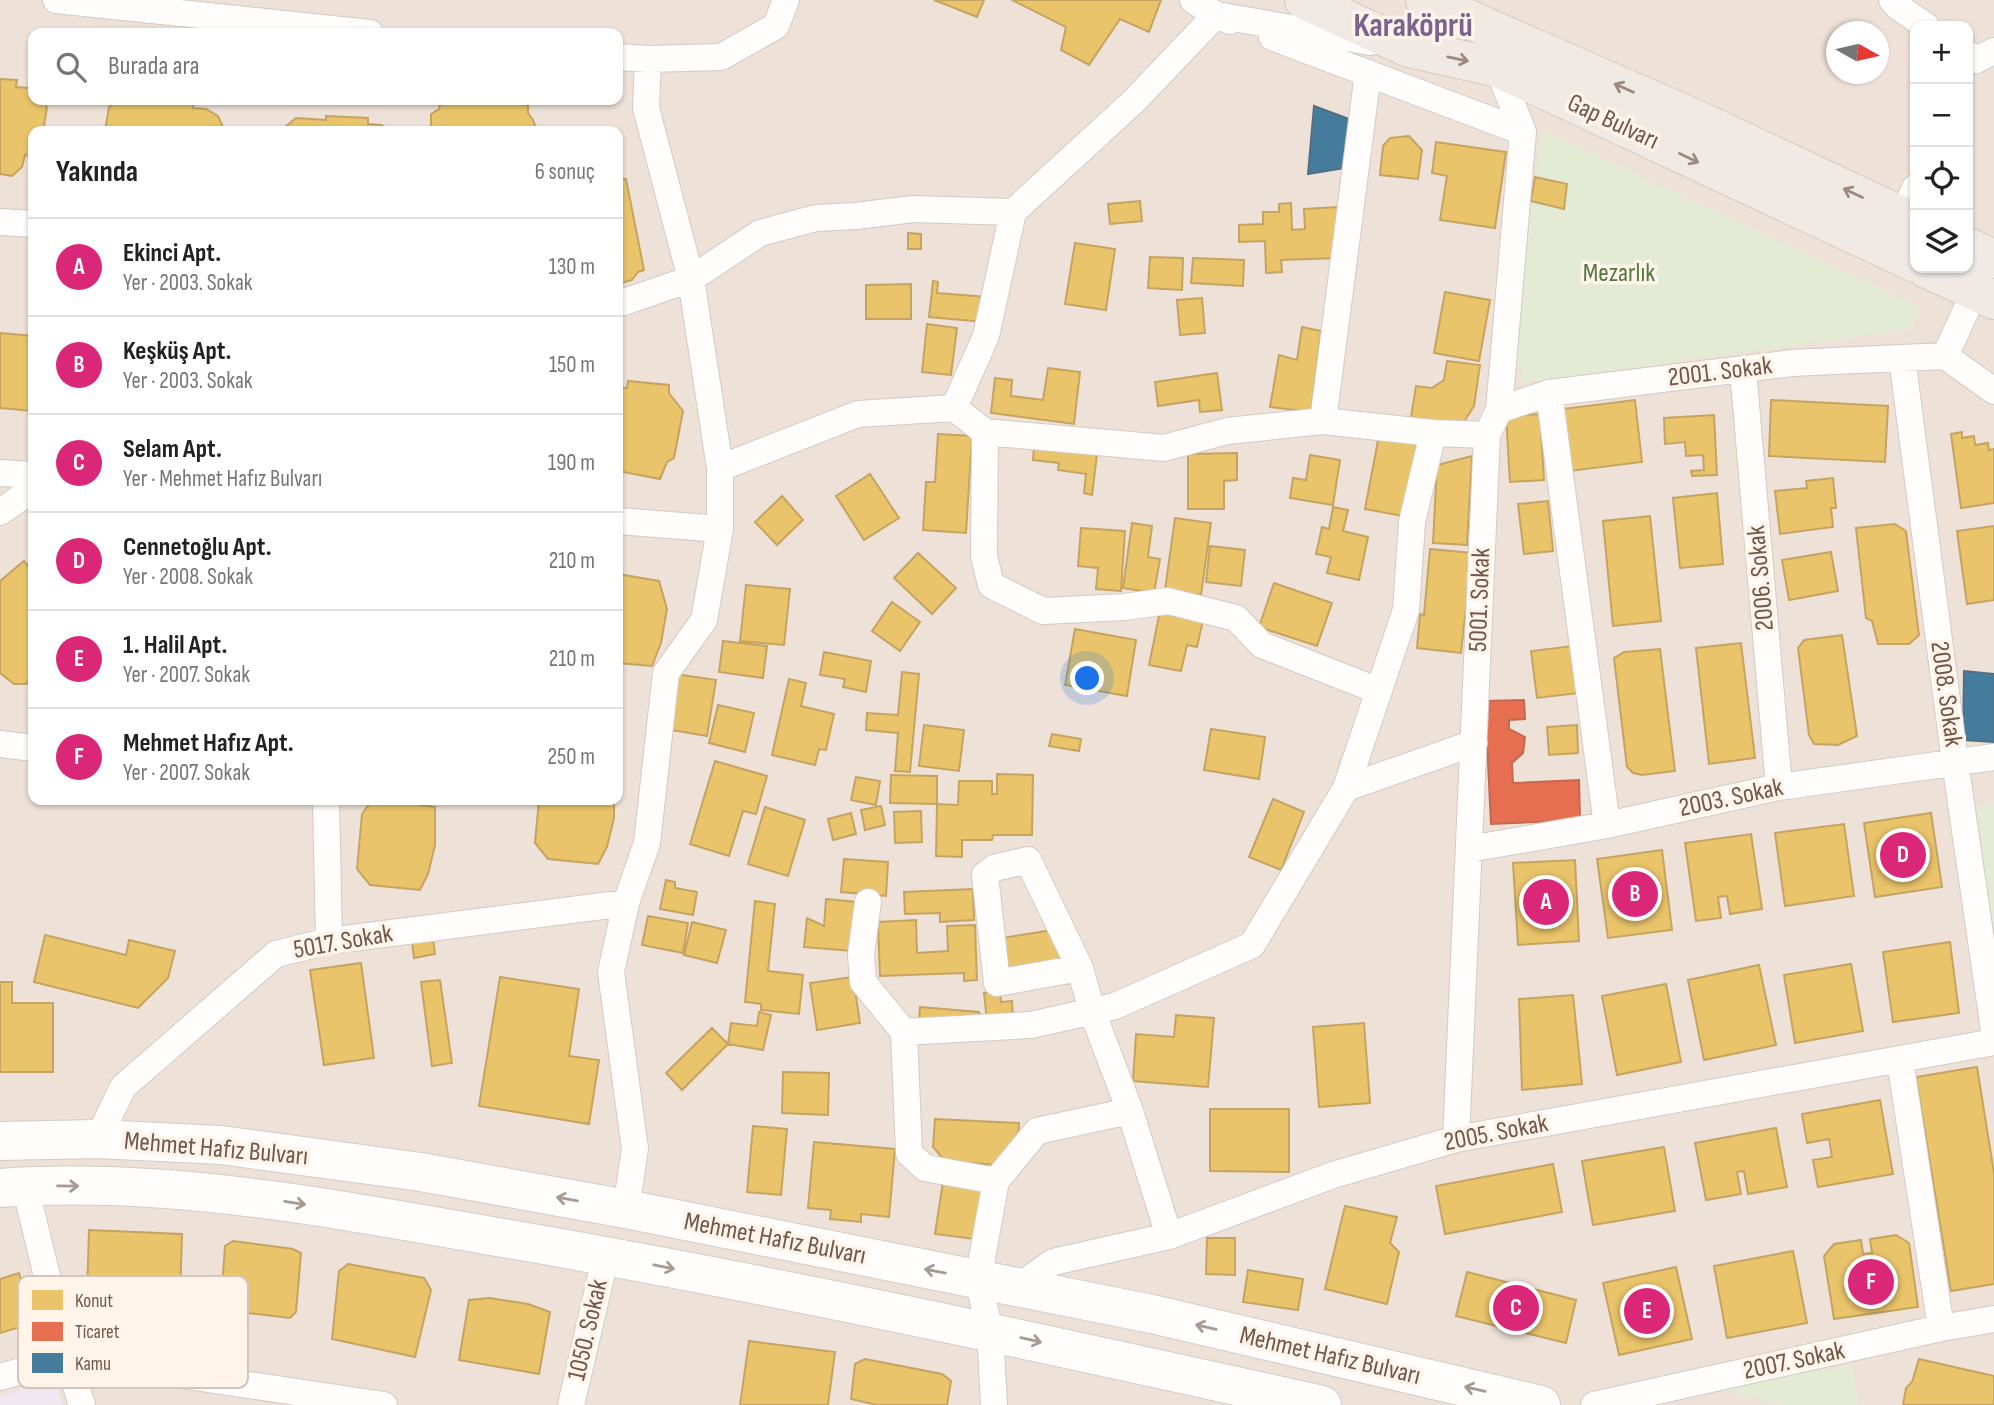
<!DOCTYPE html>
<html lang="tr">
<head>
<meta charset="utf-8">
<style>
	body { margin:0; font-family:"Sofia Sans Condensed",sans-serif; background:#f2f2f2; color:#222 }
	.controls { position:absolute; right:21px; top:21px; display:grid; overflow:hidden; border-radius:14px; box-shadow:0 2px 5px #0004 }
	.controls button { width:63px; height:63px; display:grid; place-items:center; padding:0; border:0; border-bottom:2px solid #e0e0e0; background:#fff; color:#222; font:35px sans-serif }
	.compass { position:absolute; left:1826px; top:21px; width:63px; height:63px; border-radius:50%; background:#fff; box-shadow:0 2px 5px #0004; rotate:98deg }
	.you { position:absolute; left:1088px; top:679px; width:24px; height:24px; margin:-18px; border:5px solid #fff; border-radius:50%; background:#1a73e8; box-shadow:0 0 0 10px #1a73e833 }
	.badge { display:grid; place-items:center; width:46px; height:46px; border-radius:50%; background:#db2777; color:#fff; font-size:23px; font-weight:700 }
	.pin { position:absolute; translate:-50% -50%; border:4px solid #fff; box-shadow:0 2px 7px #0006 }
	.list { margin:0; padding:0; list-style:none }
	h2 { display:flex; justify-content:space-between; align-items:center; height:91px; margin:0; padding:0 28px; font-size:30px }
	h2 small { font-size:23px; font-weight:400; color:#767676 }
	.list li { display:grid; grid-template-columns:46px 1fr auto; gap:21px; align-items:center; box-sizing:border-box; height:98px; padding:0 28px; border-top:2px solid #e0e0e0 }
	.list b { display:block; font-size:26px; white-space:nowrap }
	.list p { margin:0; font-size:23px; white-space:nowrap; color:#767676 }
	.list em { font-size:23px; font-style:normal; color:#767676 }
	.icon { flex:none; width:38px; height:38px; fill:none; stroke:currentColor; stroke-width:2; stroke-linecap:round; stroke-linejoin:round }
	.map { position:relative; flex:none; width:1994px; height:1405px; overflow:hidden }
	.search { position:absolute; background:#fff; box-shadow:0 2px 5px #0004; left:28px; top:28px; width:595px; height:77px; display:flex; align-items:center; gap:18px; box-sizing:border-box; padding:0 24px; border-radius:14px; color:#767676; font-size:26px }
	.panel { position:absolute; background:#fff; box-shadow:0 2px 5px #0004; left:28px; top:126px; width:595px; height:679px; border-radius:14px }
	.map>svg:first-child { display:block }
	.residential { fill:#eee1d7; fill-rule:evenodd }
	.education { fill:#f1e7f1 }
	.green { fill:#e3ebd5 }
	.homes { fill:#e9c46a; stroke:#c5a361; stroke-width:2 }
	.shops { fill:#e76f51; stroke:#c4684f; stroke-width:2 }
	.public { fill:#457b9d; stroke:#527084; stroke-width:2 }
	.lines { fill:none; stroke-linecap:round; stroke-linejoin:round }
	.minor-casing { stroke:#d2cbc4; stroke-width:28 }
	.secondary-casing { stroke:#d4ccc6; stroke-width:40 }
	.trunk-casing { stroke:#d4cbc5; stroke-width:40 }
	.minor { stroke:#fefdfc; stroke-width:26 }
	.secondary { stroke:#fefdfc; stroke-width:38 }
	.trunk { stroke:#f0e9e4; stroke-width:38 }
	.oneway { stroke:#9d8981 }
	.oneway2 { stroke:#a99992 }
	.labels { text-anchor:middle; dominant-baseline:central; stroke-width:7; stroke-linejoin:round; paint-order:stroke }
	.street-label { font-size:26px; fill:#71564b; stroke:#fef4ea }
	.park-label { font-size:26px; fill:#567644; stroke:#fef4ea }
	.district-label { font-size:33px; font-weight:bold; fill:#7c638d; stroke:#fef4ea }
	.key { fill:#fef4ea; stroke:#d4c5ba; stroke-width:2 }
	.key-label { font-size:19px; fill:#71564b }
</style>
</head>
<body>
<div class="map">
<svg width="1994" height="1405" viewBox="0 0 1994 1405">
	<rect width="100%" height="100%" fill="#f5efe9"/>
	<path class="residential" d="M0,0h1994v1405h-1994zM1915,26h53v242h-53zM1836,32h42v42h-42zM33,33h585v67h-585zM33,131h585v669h-585z"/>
	<path class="education" d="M55,1379l8,26h-63v-9z"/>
	<path class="green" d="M1542,130l376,176 -6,23 -391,54 2,-16 -16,-4z
		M1994,804v142l-22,-138z
		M1852,1365l7,40h-78l-68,-18z"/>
	<path class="homes" d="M934,0h50l-7,17z
		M1012,0h149l-12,32 -29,-13 -31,46 -28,-15 5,-23z
		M0,79l17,1 -1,7 13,1 4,3v9h10l4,8 -4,23h-10l-3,25 -5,-1 -3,12 -10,9 -12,-2z
		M119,100l74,1v7l13,1 12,7 6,13v2h-119l4,-24z
		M441,100h27l60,5v8l5,7 4,11h-106v-17l8,-5z
		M326,116l42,2v6l13,1 11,6h-108v-3l12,-10 30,2z
		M1409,136l13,14 -4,29 -38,-4 3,-29 7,-8z
		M1436,142l70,10 -11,76 -55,-8 7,-44 -15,-3z
		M1535,177l32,7 -3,25 -33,-8z
		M618,179h8l18,91 -6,2 -6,8 -14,4z
		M1140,201l2,20 -32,3 -2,-20z
		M1291,203l1,27 13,-1 -1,-20 33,-2 2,51 -58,2 1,12 -16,1 -1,-32 -26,1v-17l24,-1v-12h16v-8z
		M908,233l13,1v15h-13z
		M1075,243l40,6 -9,61 -41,-6z
		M1150,257l33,1 -1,32 -34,-2z
		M1193,258l51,2 -1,26 -52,-3z
		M933,281l5,1 -1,11 50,4 -3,25 -55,-5z
		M911,284v35h-45v-34z
		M1445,292l45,8 -11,61 -45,-8z
		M1202,298l3,35 -25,2 -3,-35z
		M927,324l30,4 -6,47 -29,-3z
		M1302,327l19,4 -10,81 -41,-5 9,-52 18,5z
		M0,333l33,3v75l-33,-3z
		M1447,361l33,4 -6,41 -12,19 -51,-8 5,-31 16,2 12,-8z
		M1048,368l32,4 -6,52 -83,-11 4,-35 17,2 -1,16 32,4z
		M1217,373l5,37 -22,2 -1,-12 -41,6 -3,-24z
		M628,381l41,4v8l14,18 -9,47 -7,4 -7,17 -42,-8v-84l9,1z
		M1635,400l7,62 -72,9 -8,-62z
		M1771,400l117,6 -3,56 -116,-6z
		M1540,414l4,66 -34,2 -4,-66z
		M1714,415l3,60 -25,1 -1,-5 13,-1 -1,-15 -17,1 -1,-14 -20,2 -1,-26z
		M1962,432v6l12,-2 1,9 13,-2 1,7 5,-1v54l-33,5 -10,-74z
		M938,434l34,2 -6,97 -43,-3 3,-48h9z
		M1379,435l38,7 -14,74 -38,-7z
		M1034,446l63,8 -5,41 -8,-2 2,-19 -28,-4 1,-7 -26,-3z
		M1237,453v27l-13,1v28h-36v-55z
		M1310,455l30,5 -7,45 -43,-7 3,-20 13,2z
		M1472,456l-5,89 -34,-2 4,-78z
		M870,474l29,44 -35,22 -28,-44z
		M1833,478l3,30h-5l2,19 -53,7 -5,-43 32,-3 -1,-7z
		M1717,493l6,71 -43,4 -7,-70z
		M782,496l21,24 -26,25 -22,-23z
		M1548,501l5,50 -29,3 -6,-50z
		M1333,507l15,3 -5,21 25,6 -9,43 -32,-7 4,-16 -15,-3 6,-27 7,2z
		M1650,516l11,105 -48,5 -10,-105z
		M1175,518l36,5 -10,72 -36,-5z
		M1132,523l20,3 -4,31 12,2 -6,34 -31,-5z
		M1895,524l11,7 13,104 -10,9h-31l-6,-23 -6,-3 -10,-90z
		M1994,526v74l-27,4 -10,-73z
		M1081,528l44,3 -4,60 -25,-2 2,-21 -20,-2z
		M1210,546l35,4 -4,36 -35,-4z
		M1430,549l42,4 -11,100 -44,-5 3,-34 4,1z
		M1831,552l7,39 -49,9 -7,-40z
		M918,553l38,35 -24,26 -38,-36z
		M24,561l9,11v105l-7,7h-12l-14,-11v-92z
		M618,574l41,7 8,28 -6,34 -9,23 -34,-3z
		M1274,583l58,20 -15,43 -58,-19z
		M746,585l44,4 -6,56 -44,-4z
		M892,602l28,20 -20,29 -28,-20z
		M1160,611l43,9 -6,27 -10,-2 -6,26 -32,-6z
		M1075,629l61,11 -9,56 -62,-11z
		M1842,635l15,101 -19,9 -24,-1 -5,-9 -11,-87 6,-8z
		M723,641l44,5 -4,32 -44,-6z
		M1741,643l14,115 -46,6 -13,-116z
		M1573,646l6,47 -42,5 -6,-47z
		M1660,649l15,122 -33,4 -9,-2 -6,-6 -13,-109 10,-6z
		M824,652l47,9 -5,31 -23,-5 2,-8 -25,-4z
		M902,672l17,2 -9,98 -15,-1 3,-38 -32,-3 1,-17 31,2z
		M675,674l41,6 -9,56 -41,-7z
		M789,679l17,4 -5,23 33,8 -8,36 -7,-1 -4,16 -43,-10z
		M718,705l36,8 -9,39 -36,-9z
		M924,725l40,5 -5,41 -40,-5z
		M1577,725l1,28 -29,2 -2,-28z
		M1211,729l54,8 -6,42 -55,-9z
		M1052,734l29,5 -2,12 -30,-5z
		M715,761l52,15 -11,38 -13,-3 -14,45 -39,-12z
		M997,774l36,1 -1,60h-39l-1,5h-30v17l-26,-1 1,-52 21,1 1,-24h33v13h5z
		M891,775l46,1v28l-47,-1z
		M856,777l24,4 -4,24 -25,-5z
		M1273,799l31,13 -23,58 -32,-13z
		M372,800h16l47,7v38l-7,29 -8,16 -50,-5 -13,-16 5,-55z
		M539,800h75v18l-7,29 -9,17 -50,-5 -13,-16z
		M881,806l4,19 -20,5 -4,-20z
		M765,807l40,13 -17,56 -40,-12z
		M921,811l1,31 -27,1 -1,-31z
		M851,813l5,21 -23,6 -5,-21z
		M1931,813l11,74 -67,10 -11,-74z
		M1844,824l10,72 -69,10 -10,-73z
		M1751,834l11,75 -32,5 -3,-18 -9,1 3,21 -25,3 -11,-78z
		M1662,850l10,80 -64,8 -11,-79z
		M844,859l44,3 -2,34 -45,-4z
		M1575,860l4,81 -61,4 -5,-82z
		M666,880l9,2v6l22,4 -4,23 -33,-6z
		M973,889l1,31 -34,2v-9l-35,1 -1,-22z
		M826,899l31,3 -5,49 -48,-4 3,-29 17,8z
		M755,901l20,3 -7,67 35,4 -4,39 -38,-4v-6l-16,-2z
		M648,916l40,7 -5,30 -41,-8z
		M916,920l1,33 31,-2 -1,-25 28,-1 2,55 -13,1v-8l-84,3 -2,-54z
		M692,922l34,8 -9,33 -33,-8z
		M1059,929l5,34 -62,16 -6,-40z
		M45,935l81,20 3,-15 46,11 -7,27 -30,30 -104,-26z
		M433,938l2,16 -21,4 -2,-16z
		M1950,942l9,71 -66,9 -10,-70z
		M361,963l13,95 -50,7 -14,-95z
		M1851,964l12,67 -68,12 -11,-68z
		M1759,965l17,80 -72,15 -16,-80z
		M500,977l79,12 -10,67 30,4 -10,64 -110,-18z
		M853,977l7,46 -43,7 -7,-47z
		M440,980l12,83 -20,3 -11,-84z
		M0,982h12v21h41v69h-53z
		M1666,984l15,78 -64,13 -15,-79z
		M1000,992l1,10 11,-1 1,18 -26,2 -3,-28z
		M1573,995l9,89 -60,6 -3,-91z
		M920,1007l59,5 3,13 -63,-5z
		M759,1012l12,3 -8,35 -35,-6 3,-21 26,3z
		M1176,1015l38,3 -6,69 -75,-6 3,-47 38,3z
		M1364,1023l6,80 -51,4 -6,-80z
		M712,1028l16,16 -46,46 -16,-17z
		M1977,1067l17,106v111l-43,7 -35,-214z
		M783,1072l46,1 -1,42 -46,-2z
		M1880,1100l13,74 -75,13 -5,-27 19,-3 -3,-18 -22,4 -5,-29z
		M1210,1109h79v63l-79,-1z
		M935,1119l84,4 -1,17 -21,25 -52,-4 -12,-14z
		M753,1126l34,3 -6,66 -34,-3z
		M1776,1128l11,59 -39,7 -4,-23 -7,1 4,22 -35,6 -11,-57z
		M814,1142l81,7 -6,68 -28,-3v8l-31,-3 1,-9 -23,-2z
		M1664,1147l11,64 -82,14 -11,-64z
		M1553,1164l9,48 -117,22 -9,-48z
		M944,1175l39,6 -9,58 -39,-5z
		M1345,1206l52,11 -7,26 9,9 -12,52 -62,-15z
		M89,1230l93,4 -2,66 -93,-4z
		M1896,1235l13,8 9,64 -84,12 -10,-63 10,-12 27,-4 2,14 9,-1 -2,-14z
		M1207,1238h28v37l-29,-1z
		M233,1241l60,8 8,4 -5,59 -6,6 -67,-8 -2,-8 4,-56z
		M1793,1251l14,72 -80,15 -13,-72z
		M348,1264l76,14 7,12 -16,67 -83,-18 7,-68z
		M1676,1267l16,72 -73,16 -16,-72z
		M1248,1270l55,9 -5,31 -55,-8z
		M1467,1272l109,28 -10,43 -110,-27z
		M19,1273l14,50 -33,10v-54z
		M490,1298l38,6 22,8 -11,62 -80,-14 10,-60z
		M749,1341l86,11 -7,53h-88z
		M865,1359l77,15 9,7 -4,24h-70l-26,-6 4,-35z
		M1919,1359l75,17v29h-91l3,-17 6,-6z"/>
	<path class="shops" d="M1524,700l1,19 -16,1v9l16,8 -2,16 -11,10 1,20 66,-3 1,40 -89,4 -6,-123z"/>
	<path class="public" d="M1314,106l43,16 -6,45 -43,7z
		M1964,671l30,3v68l-31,-2z"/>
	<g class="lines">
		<g class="minor-casing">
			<path id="minor" d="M56,0l314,33
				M1193,0l23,15 14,6
				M1892,0l5,6 29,20
				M1272,37l251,95
				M1968,54l8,6 18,-9
				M618,57l30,2 73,-2 55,-31 10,-26
				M648,59l-2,49 45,171 29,189
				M1902,216l13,-28
				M0,222l33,2
				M1975,291l-30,65 49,35
				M618,304l73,-25 69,-46 56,-15 40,-2 57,-7 100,3
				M1902,358l53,404 39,268
				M1743,370l36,417
				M1549,393l58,432
				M954,408l31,24 -1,124 7,29 52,26 81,-4 44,-6 68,17 26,27 117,46
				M1499,410l50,-17 243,-30 153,-7
				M1323,421l45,-348
				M985,432l179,16 63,-17 96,-10 110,12 54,2
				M0,473l33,2
				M0,512l33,-23
				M618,521l102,8
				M0,744l33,4
				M1346,788l128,-45
				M326,800l3,141
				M1469,849l138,-24 172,-38 215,-30
				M868,902l-7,52 2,28 41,50 5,121 16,15 71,13
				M1080,968l-83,15 -12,-108 9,-7 34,-8 52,108 12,43 38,100 39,125
				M904,1032l127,-7 84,-19 137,-61 94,-157 60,-178 6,-88 21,-89
				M1900,1060l41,268
				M98,1139l25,-52 153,-133 53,-13 297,-38
				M1456,1139l31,-704 12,-25 24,-278 -25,-64
				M25,1186l42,172 15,47
				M626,1209l9,-60 -24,-177 15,-69 21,-60 19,-170 38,-53 16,-91v-61l138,-54 96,-6 32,-72 27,-124 121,-111 82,-86 154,27
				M1018,1287l35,-25 116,-26 164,-61 123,-36 538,-97
				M0,1377l67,-19 317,47
				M571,1405l35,-150
				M994,1405l-4,-74 -12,-51 18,-99 41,-50 93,-20
				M1594,1405l347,-77 53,-9"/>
		</g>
		<g class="secondary-casing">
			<path id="secondary" d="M0,1141l98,-2 123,6 200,27 205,37 526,105 389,91
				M0,1188c171,-12 341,22 509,51 273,47 543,106 813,166"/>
		</g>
		<g class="trunk-casing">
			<path id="trunk" d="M1304,0l105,48 89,20 417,195
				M1425,0l275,121 215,101
				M1968,247l26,12
				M1925,268l69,32"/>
		</g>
		<use href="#minor" class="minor"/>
		<use href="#secondary" class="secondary"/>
		<use href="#trunk" class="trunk"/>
	</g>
	<defs><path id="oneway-shaft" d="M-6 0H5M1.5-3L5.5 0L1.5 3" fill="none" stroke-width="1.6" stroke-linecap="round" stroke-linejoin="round" transform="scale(1.75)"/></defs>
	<g class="oneway">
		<use href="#oneway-shaft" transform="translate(1458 59) rotate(12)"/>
		<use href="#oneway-shaft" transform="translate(1624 88) rotate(-156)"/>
		<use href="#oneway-shaft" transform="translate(1689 158) rotate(25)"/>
		<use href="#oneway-shaft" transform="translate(1853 193) rotate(-155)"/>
	</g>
	<g class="oneway2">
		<use href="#oneway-shaft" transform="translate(68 1186) rotate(1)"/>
		<use href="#oneway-shaft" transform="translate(567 1199) rotate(-170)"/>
		<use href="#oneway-shaft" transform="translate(295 1203) rotate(9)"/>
		<use href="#oneway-shaft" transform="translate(664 1267) rotate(11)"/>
		<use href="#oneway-shaft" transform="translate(935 1271) rotate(-169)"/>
		<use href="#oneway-shaft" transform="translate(1206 1327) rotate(-167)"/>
		<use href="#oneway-shaft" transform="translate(1031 1340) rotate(13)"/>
		<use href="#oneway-shaft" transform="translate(1475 1389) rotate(-167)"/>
	</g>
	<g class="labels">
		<g class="street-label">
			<text transform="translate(1613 122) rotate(25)">Gap Bulvarı</text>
			<text transform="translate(1720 372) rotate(-7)">2001. Sokak</text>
			<text transform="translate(1761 578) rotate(-95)">2006. Sokak</text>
			<text transform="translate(1480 600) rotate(-88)">5001. Sokak</text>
			<text transform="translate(1946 694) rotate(82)">2008. Sokak</text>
			<text transform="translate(1731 798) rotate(-12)">2003. Sokak</text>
			<text transform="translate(343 942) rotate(-10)">5017. Sokak</text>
			<text transform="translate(1496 1133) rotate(-11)">2005. Sokak</text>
			<text transform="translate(216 1149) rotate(5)">Mehmet Hafız Bulvarı</text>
			<text transform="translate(775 1239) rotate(11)">Mehmet Hafız Bulvarı</text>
			<text transform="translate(588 1330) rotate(-77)">1050. Sokak</text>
			<text transform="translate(1330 1356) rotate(13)">Mehmet Hafız Bulvarı</text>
			<text transform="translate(1794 1361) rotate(-12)">2007. Sokak</text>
		</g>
		<g class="park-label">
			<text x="1619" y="273">Mezarlık</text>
		</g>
		<g class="district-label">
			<text x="1413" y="26">Karaköprü</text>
		</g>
	</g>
	<rect x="18" y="1276" width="230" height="112" rx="10" class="key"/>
	<rect x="32" y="1290" width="31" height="20" fill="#e9c46a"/>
	<rect x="32" y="1322" width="31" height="19" fill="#e76f51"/>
	<rect x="32" y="1353" width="31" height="20" fill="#457b9d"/>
	<g class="key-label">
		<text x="75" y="1307">Konut</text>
		<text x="75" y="1338">Ticaret</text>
		<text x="75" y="1370">Kamu</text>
	</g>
</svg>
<div class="controls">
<button>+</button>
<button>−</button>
<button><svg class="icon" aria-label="locate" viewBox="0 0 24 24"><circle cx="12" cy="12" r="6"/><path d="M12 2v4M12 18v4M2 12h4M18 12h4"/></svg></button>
<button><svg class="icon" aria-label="layers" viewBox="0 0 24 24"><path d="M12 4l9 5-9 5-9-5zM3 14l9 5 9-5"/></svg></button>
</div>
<svg class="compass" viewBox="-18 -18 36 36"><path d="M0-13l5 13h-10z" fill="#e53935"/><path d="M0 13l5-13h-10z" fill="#767676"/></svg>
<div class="you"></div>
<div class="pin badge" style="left:1546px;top:902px">A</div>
<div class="pin badge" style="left:1635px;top:894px">B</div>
<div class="pin badge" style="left:1516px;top:1308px">C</div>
<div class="pin badge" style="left:1903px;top:855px">D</div>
<div class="pin badge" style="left:1647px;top:1311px">E</div>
<div class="pin badge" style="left:1871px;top:1282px">F</div>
<div class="search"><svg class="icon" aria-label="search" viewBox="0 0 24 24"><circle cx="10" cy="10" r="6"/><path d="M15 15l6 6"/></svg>Burada ara</div>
<section class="panel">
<h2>Yakında<small>6 sonuç</small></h2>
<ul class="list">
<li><span class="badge">A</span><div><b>Ekinci Apt.</b><p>Yer · 2003. Sokak</p></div><em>130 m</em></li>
<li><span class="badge">B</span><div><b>Keşküş Apt.</b><p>Yer · 2003. Sokak</p></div><em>150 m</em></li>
<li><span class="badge">C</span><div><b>Selam Apt.</b><p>Yer · Mehmet Hafız Bulvarı</p></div><em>190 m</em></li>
<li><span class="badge">D</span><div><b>Cennetoğlu Apt.</b><p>Yer · 2008. Sokak</p></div><em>210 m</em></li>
<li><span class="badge">E</span><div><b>1. Halil Apt.</b><p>Yer · 2007. Sokak</p></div><em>210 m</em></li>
<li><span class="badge">F</span><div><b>Mehmet Hafız Apt.</b><p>Yer · 2007. Sokak</p></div><em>250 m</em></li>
</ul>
</section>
</div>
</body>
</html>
